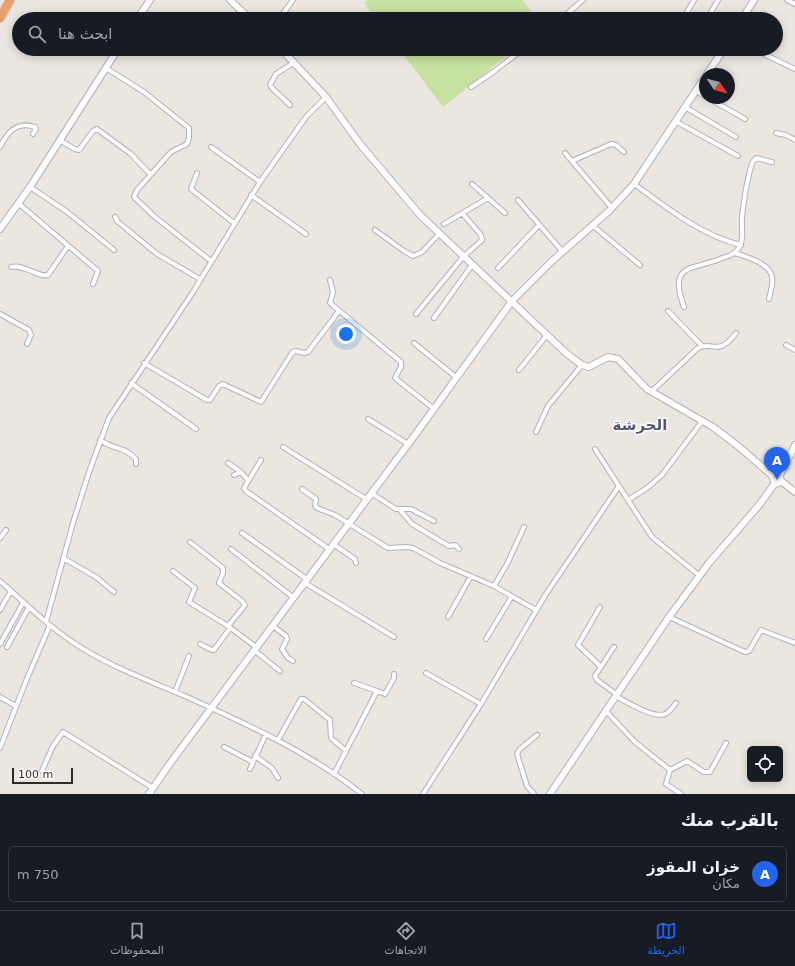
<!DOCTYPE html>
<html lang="ar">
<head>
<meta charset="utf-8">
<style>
	body { margin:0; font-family:"DejaVu Sans","Noto Naskh Arabic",sans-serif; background:#20242c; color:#f1f3f6; direction:rtl }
	.controls { position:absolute; right:12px; bottom:12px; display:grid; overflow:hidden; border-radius:6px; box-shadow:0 2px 10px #0003 }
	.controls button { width:36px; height:36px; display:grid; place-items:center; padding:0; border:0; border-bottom:1px solid #363941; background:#171b24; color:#f1f3f6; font:20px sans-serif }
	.compass { position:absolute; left:699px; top:68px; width:36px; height:36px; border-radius:50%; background:#171b24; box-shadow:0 2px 10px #0003; rotate:125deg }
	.scale { position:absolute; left:12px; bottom:10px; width:61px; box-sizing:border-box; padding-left:4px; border:2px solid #2b2b2b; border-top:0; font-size:11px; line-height:14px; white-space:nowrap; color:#2b2b2b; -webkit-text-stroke:3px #fff; paint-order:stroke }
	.you { position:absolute; left:346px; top:334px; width:14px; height:14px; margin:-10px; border:3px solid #fff; border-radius:50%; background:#1a73e8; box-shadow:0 0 0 6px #1a73e833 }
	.badge { display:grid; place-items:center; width:26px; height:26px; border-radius:50%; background:#2563eb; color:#fff; font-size:13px; font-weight:700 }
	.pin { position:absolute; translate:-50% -33px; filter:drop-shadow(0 1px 2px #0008) }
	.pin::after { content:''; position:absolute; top:21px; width:14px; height:12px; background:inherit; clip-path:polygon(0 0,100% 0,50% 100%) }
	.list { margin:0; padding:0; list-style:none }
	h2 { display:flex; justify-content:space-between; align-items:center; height:52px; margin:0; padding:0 16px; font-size:17px }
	h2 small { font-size:13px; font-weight:400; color:#9ea1a6 }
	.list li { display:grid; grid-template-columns:26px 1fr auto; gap:12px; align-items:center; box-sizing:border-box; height:56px; margin:0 8px 8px; padding:0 8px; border:1px solid #363941; border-radius:6px }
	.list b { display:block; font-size:15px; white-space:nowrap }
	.list p { margin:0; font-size:13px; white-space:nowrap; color:#9ea1a6 }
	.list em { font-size:13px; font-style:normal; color:#9ea1a6 }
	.icon { flex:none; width:22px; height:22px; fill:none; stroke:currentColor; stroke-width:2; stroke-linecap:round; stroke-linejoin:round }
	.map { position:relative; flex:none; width:795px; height:794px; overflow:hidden; direction:ltr }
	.search { position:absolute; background:#171b24; box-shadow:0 2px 10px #0003; left:12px; right:12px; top:12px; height:44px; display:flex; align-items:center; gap:10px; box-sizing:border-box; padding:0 14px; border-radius:22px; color:#9ea1a6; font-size:15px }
	.sheet { height:116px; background:#171b24 }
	nav { display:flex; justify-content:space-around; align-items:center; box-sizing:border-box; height:56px; border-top:1px solid #363941; background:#171b24; font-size:11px; color:#9ea1a6 }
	nav a { display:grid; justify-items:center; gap:2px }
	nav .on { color:#2563eb }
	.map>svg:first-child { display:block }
	.pitch { fill:#c6e1a0 }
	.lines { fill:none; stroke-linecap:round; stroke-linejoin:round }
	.street-casing { stroke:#b0b2ba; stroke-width:6 }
	.secondary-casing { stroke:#b0b2ba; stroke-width:8 }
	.highway-casing { stroke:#c4c4c4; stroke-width:10 }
	.street { stroke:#fff; stroke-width:4 }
	.secondary { stroke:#fff; stroke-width:6 }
	.highway { stroke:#eaa06c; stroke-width:8 }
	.labels { text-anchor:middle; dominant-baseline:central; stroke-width:3; stroke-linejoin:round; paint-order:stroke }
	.district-label { font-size:15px; font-weight:bold; fill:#515977; stroke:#fff }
</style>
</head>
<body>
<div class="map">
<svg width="795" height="794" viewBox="0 0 795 794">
	<rect width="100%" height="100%" fill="#ebe6e0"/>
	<path class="pitch" d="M368,0h154l15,19h-161l-12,-16z
		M399,49h116l-72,58z"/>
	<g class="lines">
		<g class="street-casing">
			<path id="street" d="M787,0l8,4
				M279,19l14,-19
				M561,19l22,-19
				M683,19l11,-19
				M707,19l11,-19
				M753,49l42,20
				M106,68l38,24 45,36v10l-2,6 -16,8 -34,38 -3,7 21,20 56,44
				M471,87l21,-14 31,-24
				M696,91l9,5
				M708,98l37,21
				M290,105l-18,-17 -2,-3 6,-11 19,-12
				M685,107l51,30
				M677,122l61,34
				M776,133l10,2 9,5
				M59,140l16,9 4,1 14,-19 4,-2 34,25 19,20
				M0,147c7,-15 17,-26 35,-20l1,2 -3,5
				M211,147l49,35
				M565,153l47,55
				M572,161l39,-17 5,1 8,7
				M197,173l-6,16 43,34
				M472,184l33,29
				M634,184c32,23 68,52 107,61
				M30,187l36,24 48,39
				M251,195l55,39
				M518,200l44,51
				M18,203l80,68 -5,13
				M115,217l2,4 40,33 43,25
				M444,224l44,-26
				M592,225l48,40
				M375,230l29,21 9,5 9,-4 17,-18
				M735,253c11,4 35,10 37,24 2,7 -2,15 -3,22
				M11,267c14,-3 28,11 37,8l20,-29
				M498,268l41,-43
				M330,280l3,12 -3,11 71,59v5l-6,11 39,31
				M684,307c-17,-46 10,-36 41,-50 5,-1 10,-4 13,-8 7,-9 3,-22 4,-32 2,-18 5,-37 10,-54l4,-5 16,4
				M668,311l34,35
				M0,314l29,16 2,5 -4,9
				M416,314l47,-57 19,-17 -1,-5 -18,-21
				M434,318l38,-53
				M414,343l43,35
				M786,345l9,5
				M144,363l63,37h3l9,-14 4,-2 38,18 31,-49 3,-2 9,2 4,-1 31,-41
				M519,370l28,-35
				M131,383l65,46
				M651,392l47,-44c15,-8 19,10 38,-15
				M368,419l40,25
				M536,432l12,-26 34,-41
				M100,440c14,10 24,6 36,19v5
				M283,447l83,52
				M595,449l57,88 48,39
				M261,460l-17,28 2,3 83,58
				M228,463l13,9
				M234,475l7,-3 7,8
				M302,489l14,10 -1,6 2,3 18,7 53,33 19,-1 6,1 27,15 54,23 42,24
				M371,493l25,16h15l23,12
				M628,500l19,-12 15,-13 41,-55
				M400,510l12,14 37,22 6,-1 4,4
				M242,533l66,47
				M0,538l6,-8
				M190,542l33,26v5l-4,10 23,18 3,4 -17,21 28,21
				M333,544l22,15 1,4
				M231,549l63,49
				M63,558l33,19 18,15
				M173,571l22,17 -6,14 39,24
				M0,581c27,24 53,50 85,69 32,19 67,32 102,47 60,27 123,56 175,97
				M305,583l89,54
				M494,586l13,-22 17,-37
				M0,610l11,-19
				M448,617l23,-41
				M669,617l76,35 4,-1 12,-21 34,13
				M46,622l27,-99 16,-51 20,-54 84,-126 67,-110 46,-65 20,-20
				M273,626l13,10 1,3 -5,10 6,9 5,3
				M486,639l26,-43
				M0,644l23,-41
				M200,644l12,6h2l16,-22
				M7,647l22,-40
				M614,647l-19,29 2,4 19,14
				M254,650l26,21
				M600,666l-22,-21 22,-38
				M426,673l55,31
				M354,683l23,8
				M175,692l14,-36
				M615,696c11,5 38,23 50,18 5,-2 8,-7 11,-11
				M0,697l16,9
				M605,710l30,32 35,28
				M278,740l20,-36 3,-5h3l26,21 1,18 15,13
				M224,747l29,15
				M0,748l26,-67 24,-56
				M255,756l17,12 6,10
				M250,769l16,-35
				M42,771l11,-25 10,-14 90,56
				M334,774l43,-83 8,3 9,-16v-4
				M423,794l58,-90 65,-110 73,-108
				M534,794l-7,-8 -10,-32 3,-5 17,-14
				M681,794l-15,-10 4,-14 17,-9 17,11h6l16,-29"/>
		</g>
		<g class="secondary-casing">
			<path id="secondary" d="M230,0l20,19
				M137,19l13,-19
				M742,19l12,-19
				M281,49l45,48 34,47 60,71 146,138 16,12 7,2 19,-10 10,2 29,30 66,38 25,19 37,32
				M707,74l17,-25
				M0,229l30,-42 88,-138
				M773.5 480a3.5 3.5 0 1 1 7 0a3.5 3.5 0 1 1-7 0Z
				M779,477l16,-32
				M781,481l14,11
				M149,794l22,-32 244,-327 97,-134 40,-40 57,-50 25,-27 71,-107
				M550,794l119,-177 40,-54 51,-59 15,-21"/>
		</g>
		<g class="highway-casing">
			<path id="highway" d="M0,18l10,-18"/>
		</g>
		<use href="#street" class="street"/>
		<use href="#secondary" class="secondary"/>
		<use href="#highway" class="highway"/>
	</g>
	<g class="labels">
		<g class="district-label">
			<text x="640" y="425">الحرشة</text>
		</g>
	</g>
</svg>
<div class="controls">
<button><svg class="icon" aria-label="locate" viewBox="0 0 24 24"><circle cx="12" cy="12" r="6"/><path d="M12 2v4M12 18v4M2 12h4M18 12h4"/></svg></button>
</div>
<svg class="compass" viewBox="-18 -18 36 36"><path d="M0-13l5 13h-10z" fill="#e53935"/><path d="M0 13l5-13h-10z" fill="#9ea1a6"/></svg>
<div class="scale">100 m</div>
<div class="you"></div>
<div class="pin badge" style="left:777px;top:480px">A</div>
<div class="search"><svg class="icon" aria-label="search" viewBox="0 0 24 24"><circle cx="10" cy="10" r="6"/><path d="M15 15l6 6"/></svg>ابحث هنا</div>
</div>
<section class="sheet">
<h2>بالقرب منك<small></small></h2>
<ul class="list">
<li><span class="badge">A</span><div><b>خزان المقوز</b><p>مكان</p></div><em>750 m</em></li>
</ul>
</section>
<nav>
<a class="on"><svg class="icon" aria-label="map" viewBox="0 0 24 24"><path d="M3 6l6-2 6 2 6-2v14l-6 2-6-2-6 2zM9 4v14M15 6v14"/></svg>الخريطة</a>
<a><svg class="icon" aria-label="directions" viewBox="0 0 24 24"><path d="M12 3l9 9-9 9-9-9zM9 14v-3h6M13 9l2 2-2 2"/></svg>الاتجاهات</a>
<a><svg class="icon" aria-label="saved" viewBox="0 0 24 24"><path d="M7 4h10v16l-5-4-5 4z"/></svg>المحفوظات</a>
</nav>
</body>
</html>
